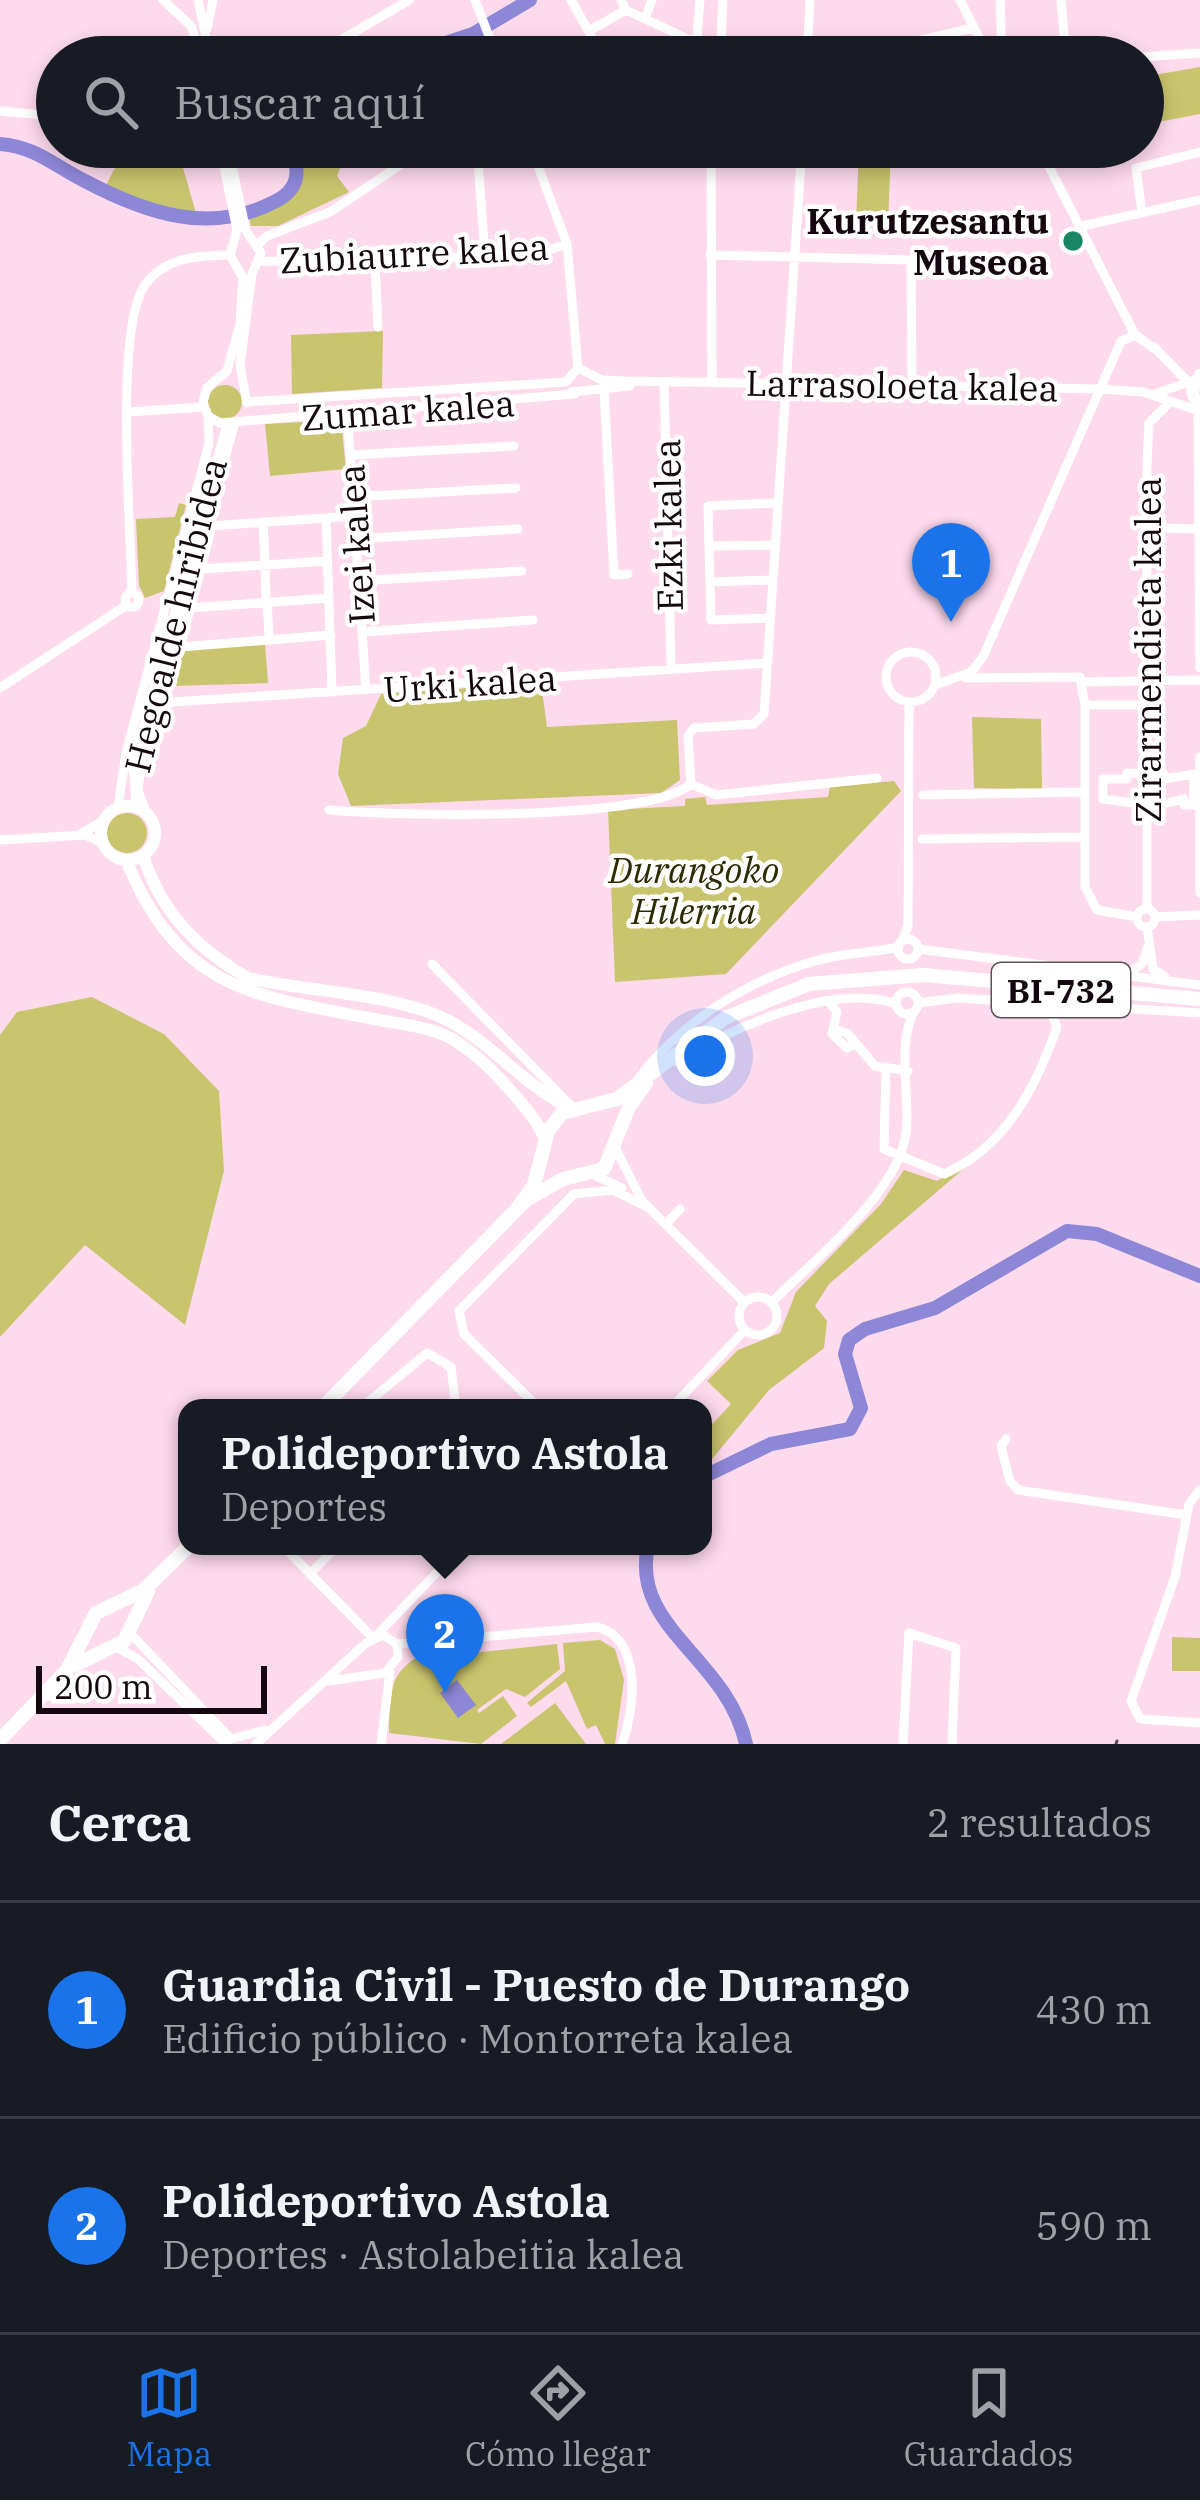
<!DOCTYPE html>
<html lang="es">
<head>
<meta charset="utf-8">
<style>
	body { margin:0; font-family:"IBM Plex Serif",serif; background:#242831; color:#f1f3f6 }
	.scale { position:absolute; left:36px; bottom:30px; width:231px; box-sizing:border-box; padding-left:12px; border:6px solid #15070f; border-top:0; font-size:33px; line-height:42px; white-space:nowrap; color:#15070f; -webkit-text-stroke:9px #fff; paint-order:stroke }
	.you { position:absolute; left:705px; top:1056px; width:42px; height:42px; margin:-30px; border:9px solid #fff; border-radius:50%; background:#1a73e8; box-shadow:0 0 0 18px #1a73e833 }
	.badge { display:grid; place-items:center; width:78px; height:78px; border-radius:50%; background:#1a73e8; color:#fff; font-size:39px; font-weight:700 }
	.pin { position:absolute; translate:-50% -99px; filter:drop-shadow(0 3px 6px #0008) }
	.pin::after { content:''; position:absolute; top:63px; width:42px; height:36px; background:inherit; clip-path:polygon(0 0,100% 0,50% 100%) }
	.popup { position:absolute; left:178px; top:1399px; width:534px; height:156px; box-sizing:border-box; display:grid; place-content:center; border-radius:24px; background:#171b24; filter:drop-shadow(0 3px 9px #0005); font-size:39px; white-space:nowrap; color:#9ea1a6 }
	.popup b { font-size:45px; color:#f1f3f6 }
	.popup::after { content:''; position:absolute; left:50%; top:100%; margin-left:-24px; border:24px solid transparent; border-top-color:#171b24 }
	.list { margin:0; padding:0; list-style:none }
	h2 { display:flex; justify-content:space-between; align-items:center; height:156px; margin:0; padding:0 48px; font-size:51px }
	h2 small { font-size:39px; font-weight:400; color:#9ea1a6 }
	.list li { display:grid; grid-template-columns:78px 1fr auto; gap:36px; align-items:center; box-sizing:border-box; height:216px; padding:0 48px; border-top:3px solid #363941 }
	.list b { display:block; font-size:45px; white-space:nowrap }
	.list p { margin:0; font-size:39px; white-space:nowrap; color:#9ea1a6 }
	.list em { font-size:39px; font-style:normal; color:#9ea1a6 }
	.icon { flex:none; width:66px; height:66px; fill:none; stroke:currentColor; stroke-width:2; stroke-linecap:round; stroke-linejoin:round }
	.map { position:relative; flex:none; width:1200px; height:1744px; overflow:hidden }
	.search { position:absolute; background:#171b24; box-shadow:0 6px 18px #0003; left:36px; right:36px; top:36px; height:132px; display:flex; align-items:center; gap:30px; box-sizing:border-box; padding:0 42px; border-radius:66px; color:#9ea1a6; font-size:45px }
	.sheet { height:588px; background:#171b24 }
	nav { display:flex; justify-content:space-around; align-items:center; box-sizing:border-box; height:168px; border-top:3px solid #363941; background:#171b24; font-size:33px; color:#9ea1a6 }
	nav a { display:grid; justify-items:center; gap:6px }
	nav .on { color:#1a73e8 }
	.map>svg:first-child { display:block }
	.green { fill:#c9c46e }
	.water { fill:#8d87d7 }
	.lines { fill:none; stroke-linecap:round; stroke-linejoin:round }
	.river { stroke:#8d87d7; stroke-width:14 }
	.street { stroke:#fff; stroke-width:9 }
	.secondary { stroke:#fff; stroke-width:12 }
	.primary { stroke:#fff; stroke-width:14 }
	.rail { stroke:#5b4652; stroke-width:3 }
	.poi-dot { fill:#1a8664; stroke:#fff; stroke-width:4.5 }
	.labels { text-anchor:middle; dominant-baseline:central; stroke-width:9; stroke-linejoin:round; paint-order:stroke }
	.shield { fill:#fff; stroke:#5b5157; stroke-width:3 }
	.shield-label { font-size:33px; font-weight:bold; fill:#15070f }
	.poi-label { font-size:36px; font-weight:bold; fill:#15070f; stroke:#fff; text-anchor:end }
	.street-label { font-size:36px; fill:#15070f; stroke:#fff }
	.park-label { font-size:36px; font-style:italic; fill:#2e2b01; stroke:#fff }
</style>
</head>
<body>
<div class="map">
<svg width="1200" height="1744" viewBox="0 0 1200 1744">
	<rect width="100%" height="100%" fill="#fedaed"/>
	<path class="green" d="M1200,67v47l-57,11v-48z
		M109,147h68l21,73 -27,-2 -65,-33 10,-19 -8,-2z
		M296,147h53l-12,29 12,16 -71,34h-27l-2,-10 31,-10 18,-18z
		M859,148l32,1 -3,76 -32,-2z
		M383,331l-1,57 -90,6 -1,-59z
		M208 402a17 17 0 1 1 34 0a17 17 0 1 1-34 0Z
		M341,420l5,49 -76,7 -5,-52z
		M179,503l7,2 -22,86 -19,7 -6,-13 -3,-66 39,-2z
		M265,643l3,40 -96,3 7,-36z
		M541,683l6,44 130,-7 3,60 -19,13 -310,13 -13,-32 5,-36 23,-12 15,-32z
		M972,717l69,2 1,70 -68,-1z
		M894,781l7,10 -175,183 -111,8 -7,-172 77,-4v-7l20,-2 2,8 121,-8 2,-10z
		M107 833a20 20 0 1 1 40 0a20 20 0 1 1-40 0Z
		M92,997l72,37 55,57 5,80 -39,154 -100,-80 -85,92v-302l17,-23z
		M974,1160l-145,124 -14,22 12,15 -3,27 -55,42 -66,80v-36l28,-30 -24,-23 31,-31 42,-17 16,-41 85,-88 23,-34 33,11z
		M1172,1637l28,1v33h-28z
		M600,1640l15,9 9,31 -9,64h-10l-9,-19 -9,4 -21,-48 -35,26 -4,-4 38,-32 -2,-28z
		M557,1644l3,25 -35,28 -19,-8 -29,21 2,3 24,-17 14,20 -36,28 -92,-11c1,-30 -3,-55 25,-74z
		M555,1703l31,41h-85z"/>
	<path class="water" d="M457,1680l19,25 -18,13 -18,-25z"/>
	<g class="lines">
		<path class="river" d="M404,57l69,-23 57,-34
			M0,144c36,3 53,21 83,36 62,33 127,56 193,21 24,-12 24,-31 15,-54
			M703,1477l68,-33 79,-15 11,-21 -16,-54 4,-14 16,-11 70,-21 132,-77 30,3 103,42
			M648,1546c-18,82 79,111 98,198"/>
		<path class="street" d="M163,0l28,26 10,31
			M198,0l12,57
			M475,0l22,57
			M571,0l32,57
			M621,0l5,10 62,29 120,10 100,-6 65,-15
			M960,0l29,57
			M1000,0l2,57
			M1061,0l5,57
			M645,18l7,-18
			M207,29l6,-29
			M589,31l37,-21
			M697,39l3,-39
			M721,41l2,-41
			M467,48l5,9
			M312,57l97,-57
			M626,57l27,-5 10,5
			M807,57l3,-57
			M1143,57l57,-4
			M0,111l57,5
			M220,147l17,83 -7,25
			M228,147l18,84 15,22 -9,21 -12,91 7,38
			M477,147l8,108
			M531,147l36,97 11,124
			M711,147l1,233
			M802,147l-38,567 -10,10 -60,4 -6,8 3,48 25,11 161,-17
			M1039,147l96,188 20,14
			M1142,212l-6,-44 64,-16
			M1082,226l118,-26
			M258,245l9,-9 63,-24 97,-65
			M230,255l13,23 -3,46 -13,47 -20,17 -4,14 5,14 12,7 355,-29
			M710,255l201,5 1,125
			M260,261l115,1 168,-10 24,-8
			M375,262l3,65
			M1154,347l39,40
			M566,382l12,-14 24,12 23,1 475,8 43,3 56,19
			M664,382l7,287
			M604,389l10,186 14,-1
			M571,392l59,-6
			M1152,395l40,-14
			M247,402l319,-20
			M347,410l19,280
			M129,412l74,-5
			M1198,418l2,250
			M350,455l164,-9
			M353,497l163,-9
			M326,518l6,174
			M263,522l2,39
			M210,526l144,-10
			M212,526l-32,121 151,-12
			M1146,528l53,1
			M357,539l161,-10
			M709,546l-1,-40 70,-3
			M265,565l1,33
			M201,569l126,-8
			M772,580l-62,2 -1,-36 66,-1
			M359,581l163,-10
			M710,582l1,38 59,-2
			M132,592c-1,-60 -18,-264 13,-307 21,-29 54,-29 85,-30
			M125 600a7 7 0 1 1 14 0a7 7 0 1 1-14 0Z
			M267,602l2,32
			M190,608l139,-10
			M363,632l170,-12
			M886 677a25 25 0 1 1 50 0a25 25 0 1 1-50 0Z
			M966,678l114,-1 5,28
			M1083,682l117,-2
			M935,685l36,-13 12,-15 138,-316 14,-6
			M0,688l127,-83
			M155,712l17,-10 595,-39
			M1200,757v136
			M1127,773l37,1v5l30,-5v31h-10v-6l-29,7 -52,-7v-20h24z
			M923,795l161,-3
			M136,807l-3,-44 94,-339
			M118,808l8,-55 83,-309 -1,-28
			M329,810c66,6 318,12 362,-26
			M146,813l-8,-23 4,-31 93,-337
			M79,835l24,-14
			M922,839l162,-2
			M0,840l85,-5 18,8
			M1147,909v-446l2,-40 21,-21
			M1137 918a9 9 0 1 1 18 0a9 9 0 1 1-18 0Z
			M1137,917l-40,-7 -12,-23v-182h61
			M1155,917l45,-2
			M1147,927l6,42 12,8
			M898 949a10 10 0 1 1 20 0a10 10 0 1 1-20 0Z
			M902,941l6,-15 1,-224
			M918,949l282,36
			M432,964l139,142
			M1126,975l16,-11 5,-16
			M896 1003a11 11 0 1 1 22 0a11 11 0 1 1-22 0Z
			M830,1003l7,9 -5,22 15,14 6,-3
			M918,1003l40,-5 242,15
			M833,1029l14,4 28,33 33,5
			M676,1062c55,-33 156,-81 220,-58
			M886,1071l-2,78 60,25c62,-27 92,-87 113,-147l-9,-22
			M638,1079c43,-57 110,-99 177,-118 28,-8 56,-8 84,-14
			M616,1149l26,52 102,101
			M594,1175l28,13
			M666,1224l14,-15
			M739 1316a19 19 0 1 1 38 0a19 19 0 1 1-38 0Z
			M772,1302c42,-42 125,-108 134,-168 5,-37 -10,-88 8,-122
			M361,1408l66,-55 24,14 5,41
			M539,1408l-75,-74 -5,-23 115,-117 39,-4 36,18
			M671,1408l74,-78
			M1006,1439l-5,7 9,35 8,9 169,25
			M1200,1490l-11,14 -14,73 -44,124 9,18 60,4
			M283,1546l90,92
			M310,1574l27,-28
			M128,1631l103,108
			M376,1636l86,-90
			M397,1644l200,-17c46,11 38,82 25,117
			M115,1646l23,13 88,85
			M231,1739l34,-9
			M256,1744l110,-101 17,-8 14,9 1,13 -13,16 -57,8
			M381,1744l9,-72
			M903,1744l6,-111 47,15 -4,96"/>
		<path class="secondary" d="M1200,375l-8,17 8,20
			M101 833a27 27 0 1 1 54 0a27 27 0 1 1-54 0Z
			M143,855c17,56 54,94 105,123 59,14 150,15 203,44 45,25 74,65 122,87
			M126,860c54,130 124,135 248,159 25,5 59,8 80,21 21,13 40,31 56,50 14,16 29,32 36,52"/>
		<path class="primary" d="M516,1210l18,-25 14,-54 14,-18 55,-14 108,-81 84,-34 114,-9 277,24
			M322,1408l204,-208 37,-21 41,-10 25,-62 17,-24
			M75,1665l49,-24 24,-49
			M0,1740l67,-70 29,-57 48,-23 45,-44"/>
		<path class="rail" d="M1116,1744l1,-3"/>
	</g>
	<circle class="poi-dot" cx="1073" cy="241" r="12"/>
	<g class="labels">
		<rect class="shield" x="992" y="963" width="138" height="54" rx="9"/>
		<g class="shield-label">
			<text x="1061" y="990">BI-732</text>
		</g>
		<g class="poi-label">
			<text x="1049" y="220">Kurutzesantu<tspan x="1049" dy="41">Museoa</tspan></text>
		</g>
		<g class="street-label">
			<text transform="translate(414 253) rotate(-3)">Zubiaurre kalea</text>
			<text transform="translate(902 385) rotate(1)">Larrasoloeta kalea</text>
			<text transform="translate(408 410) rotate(-4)">Zumar kalea</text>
			<text transform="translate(668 525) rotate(-91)">Ezki kalea</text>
			<text transform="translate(356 544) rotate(-94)">Izei kalea</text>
			<text transform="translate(175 615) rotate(-76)">Hegoalde hiribidea</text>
			<text transform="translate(1147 650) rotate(-90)">Zirarmendieta kalea</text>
			<text transform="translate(470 683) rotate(-4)">Urki kalea</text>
		</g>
		<g class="park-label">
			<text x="694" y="869">Durangoko<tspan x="694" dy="41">Hilerria</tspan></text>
		</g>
	</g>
</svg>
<div class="scale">200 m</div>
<div class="you"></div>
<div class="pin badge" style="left:951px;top:622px">1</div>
<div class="pin badge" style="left:445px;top:1693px">2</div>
<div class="popup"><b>Polideportivo Astola</b>Deportes</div>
<div class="search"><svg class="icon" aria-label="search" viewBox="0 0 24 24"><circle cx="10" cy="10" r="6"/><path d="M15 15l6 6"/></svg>Buscar aquí</div>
</div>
<section class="sheet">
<h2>Cerca<small>2 resultados</small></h2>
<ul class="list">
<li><span class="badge">1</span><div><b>Guardia Civil - Puesto de Durango</b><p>Edificio público · Montorreta kalea</p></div><em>430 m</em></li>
<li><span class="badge">2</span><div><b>Polideportivo Astola</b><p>Deportes · Astolabeitia kalea</p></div><em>590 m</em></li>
</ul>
</section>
<nav>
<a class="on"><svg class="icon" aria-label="map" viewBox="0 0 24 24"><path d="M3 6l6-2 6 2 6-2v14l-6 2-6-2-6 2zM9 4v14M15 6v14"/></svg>Mapa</a>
<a><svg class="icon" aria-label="directions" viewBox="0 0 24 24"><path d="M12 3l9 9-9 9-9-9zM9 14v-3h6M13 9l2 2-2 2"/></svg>Cómo llegar</a>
<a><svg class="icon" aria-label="saved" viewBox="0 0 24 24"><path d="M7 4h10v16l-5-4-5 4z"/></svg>Guardados</a>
</nav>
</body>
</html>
